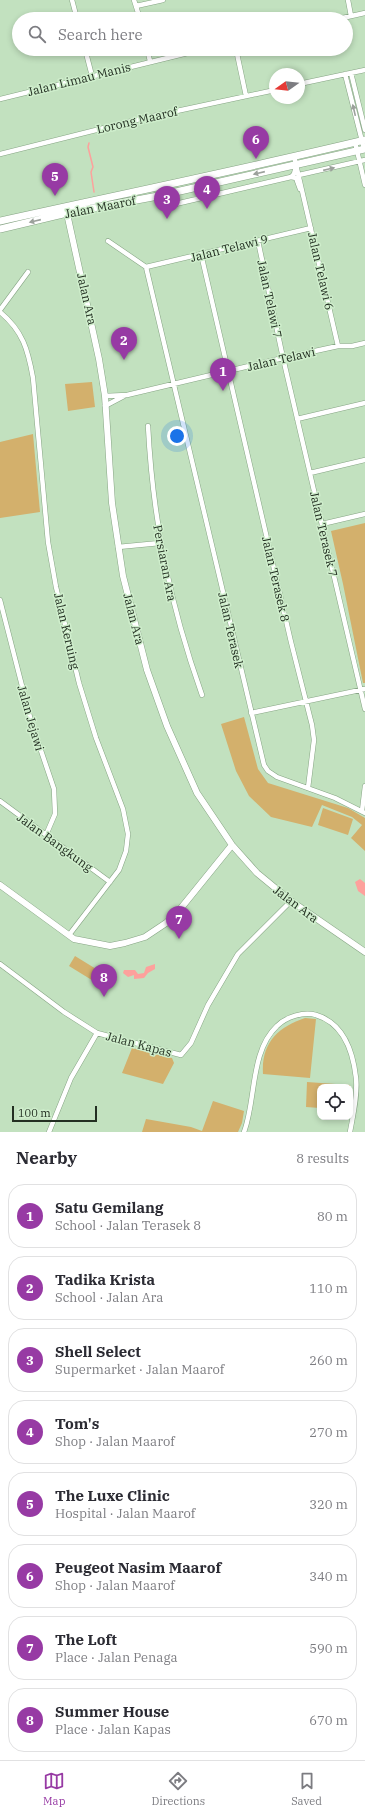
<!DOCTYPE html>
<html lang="en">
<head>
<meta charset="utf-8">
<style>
	body { margin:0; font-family:"IBM Plex Serif",serif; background:#f7f7f7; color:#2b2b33 }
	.controls { position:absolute; right:12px; bottom:12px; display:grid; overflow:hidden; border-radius:8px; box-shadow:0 2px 6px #0003 }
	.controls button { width:36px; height:36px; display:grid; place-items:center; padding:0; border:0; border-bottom:1px solid #e1e1e2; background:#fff; color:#2b2b33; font:20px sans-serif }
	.compass { position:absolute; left:269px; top:68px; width:36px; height:36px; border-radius:50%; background:#fff; box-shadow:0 2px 6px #0003; rotate:255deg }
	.scale { position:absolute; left:12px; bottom:10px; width:85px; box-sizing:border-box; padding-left:4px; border:2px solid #232f22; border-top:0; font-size:11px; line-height:14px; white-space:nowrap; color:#232f22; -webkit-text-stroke:3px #cfeecc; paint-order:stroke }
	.you { position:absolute; left:177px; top:436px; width:14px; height:14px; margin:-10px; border:3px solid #fff; border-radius:50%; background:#1a73e8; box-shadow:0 0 0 6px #1a73e833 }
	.badge { display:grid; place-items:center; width:26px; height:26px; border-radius:50%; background:#973aa4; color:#fff; font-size:13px; font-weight:700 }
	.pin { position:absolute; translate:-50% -33px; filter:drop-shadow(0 1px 2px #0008) }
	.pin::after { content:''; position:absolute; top:21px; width:14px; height:12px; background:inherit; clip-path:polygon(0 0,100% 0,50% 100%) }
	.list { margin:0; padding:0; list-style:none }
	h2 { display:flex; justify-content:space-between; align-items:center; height:52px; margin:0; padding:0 16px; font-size:17px }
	h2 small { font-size:13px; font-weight:400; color:#7c7c81 }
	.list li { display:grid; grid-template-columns:26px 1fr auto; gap:12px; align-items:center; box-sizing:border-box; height:64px; margin:0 8px 8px; padding:0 8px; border:1px solid #e1e1e2; border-radius:16px }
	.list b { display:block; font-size:15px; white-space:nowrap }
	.list p { margin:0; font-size:13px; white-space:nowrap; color:#7c7c81 }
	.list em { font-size:13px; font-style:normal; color:#7c7c81 }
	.icon { flex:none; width:22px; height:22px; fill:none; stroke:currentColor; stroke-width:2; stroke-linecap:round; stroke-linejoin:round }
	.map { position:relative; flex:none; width:365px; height:1132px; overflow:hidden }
	.search { position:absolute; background:#fff; box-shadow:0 2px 6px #0003; left:12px; right:12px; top:12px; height:44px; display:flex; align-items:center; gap:10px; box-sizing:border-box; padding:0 14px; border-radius:22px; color:#7c7c81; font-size:15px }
	.sheet { height:628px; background:#fff }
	nav { display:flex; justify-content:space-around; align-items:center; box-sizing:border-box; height:56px; border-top:1px solid #e1e1e2; background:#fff; font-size:11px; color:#7c7c81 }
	nav a { display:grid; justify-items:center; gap:2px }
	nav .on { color:#973aa4 }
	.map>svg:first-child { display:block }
	.green { fill:#d3b06c }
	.water { fill:#fda19c }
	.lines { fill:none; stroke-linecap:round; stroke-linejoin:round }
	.stream { stroke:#fda19c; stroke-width:1.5 }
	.minor-casing { stroke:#86a484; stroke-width:5.5 }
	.tertiary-casing { stroke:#86a484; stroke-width:7 }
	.secondary-casing { stroke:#86a484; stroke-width:8 }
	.minor { stroke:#fff; stroke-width:4.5 }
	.tertiary { stroke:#fff; stroke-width:6 }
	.secondary { stroke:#fff; stroke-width:7 }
	.oneway { fill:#9ca19c }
	.labels { text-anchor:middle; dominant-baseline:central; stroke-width:3; stroke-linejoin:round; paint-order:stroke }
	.street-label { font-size:12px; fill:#232f22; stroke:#cfeecc }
</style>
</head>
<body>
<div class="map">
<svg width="365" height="1132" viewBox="0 0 365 1132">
	<rect width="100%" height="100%" fill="#c2e1bf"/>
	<path class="green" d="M92,382l3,25 -27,4 -3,-27z
		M33,434l7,78 -40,6v-76z
		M365,523v160h-2l-20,-99 -12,-53z
		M244,717l14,52 10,14 80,25 17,10v33l-14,-13 11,-13 -10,-8 -30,-12 -10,22 -41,-10 -22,-21 -13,-25 -15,-47z
		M323,808l30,11 -5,16 -30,-10z
		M75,956l26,16 -6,10 -26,-16z
		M305,1018l11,1 -6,59 -47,-4c-2,-31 15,-47 42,-56z
		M132,1048l40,10 2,5 -11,21 -41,-11z
		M307,1082l43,3v2h-30v21l-14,-1z
		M213,1101l31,10 -2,12 -4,9h-96l4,-13 45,8 11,4z"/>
	<path class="water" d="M360,879l5,4v13l-7,-5 -3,-9z
		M155,964v5l-7,4 -4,5 -10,1v-4l-6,2 -5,-4 1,-3h11l3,4 6,-1 2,-6z"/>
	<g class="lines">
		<path class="stream" d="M89,143l-1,4 5,20 -2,5 3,20"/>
		<g class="minor-casing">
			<path id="minor" d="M72,0l5,19
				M134,0l6,19
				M348,0l3,16
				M136,6l27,-6
				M338,19l27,-6
				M85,49l7,27
				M147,49l3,12
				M236,49l10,47
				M351,73l14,57
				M345,74l19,75
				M299,84l66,-14
				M0,99l204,-50
				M355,142l10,43
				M0,154l144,-36 131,-28
				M294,156l44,190
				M299,175l66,-15
				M291,177l5,1 4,11
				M158,196l9,10 124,-29 3,-3 2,-8
				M198,199l5,-13
				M108,241l38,26 118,498 4,6 9,6 58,21 30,15
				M258,241l25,117 82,351
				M201,254l90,388 21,83 2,15 -6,48
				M146,267l165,-39
				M0,310l28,-38
				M0,312c23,19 28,38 33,66l15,164 8,45 23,96 17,55 27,71 5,25 -2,17 -7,19 -50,65
				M105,396l22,-1 156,-37 55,-12h14l13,-3
				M105,406l19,-10
				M297,419l68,-16
				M148,426c5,96 22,179 54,269
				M310,473l55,-13
				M322,524l43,-10
				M118,547l42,-4
				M0,600l31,121 23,68 1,25 -9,21
				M251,713l114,-24
				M0,801l110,81
				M362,811l3,-25
				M0,964l64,48 33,21 84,22 10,-12 17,-38 30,-51 53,-53
				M49,1132l22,-54 26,-45
				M244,1132c12,-31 6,-81 33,-106 9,-9 27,-15 39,-11 27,8 37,36 40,63 2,17 -3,37 -6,54"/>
		</g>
		<g class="tertiary-casing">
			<path id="tertiary" d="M66,209l33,150 6,37 7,107 11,73 24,94 20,56 30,67 35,52 25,28 34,28 74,51
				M0,885l74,54 36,7 15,-3 20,-6 21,-14 11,-10 55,-68"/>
		</g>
		<g class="secondary-casing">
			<path id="secondary" d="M0,221c122,-27 244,-52 365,-81
				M0,229l67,-16 91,-17 207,-47"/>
		</g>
		<use href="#minor" class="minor"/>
		<use href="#tertiary" class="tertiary"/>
		<use href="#secondary" class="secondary"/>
	</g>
	<defs><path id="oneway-solid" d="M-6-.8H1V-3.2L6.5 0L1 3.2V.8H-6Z"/></defs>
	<g class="oneway">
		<use href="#oneway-solid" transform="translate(354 110) rotate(-103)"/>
		<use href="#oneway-solid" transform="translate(329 169) rotate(-13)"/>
		<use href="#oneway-solid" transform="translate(259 173) rotate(167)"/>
		<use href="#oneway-solid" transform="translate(35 221) rotate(167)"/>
	</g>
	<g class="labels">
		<g class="street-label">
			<text transform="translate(79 79) rotate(-14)">Jalan Limau Manis</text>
			<text transform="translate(137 120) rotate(-13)">Lorong Maarof</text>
			<text transform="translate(100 207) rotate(-11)">Jalan Maarof</text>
			<text transform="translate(229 248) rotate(-14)">Jalan Telawi 9</text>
			<text transform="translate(321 271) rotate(77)">Jalan Telawi 6</text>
			<text transform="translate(87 299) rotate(77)">Jalan Ara</text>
			<text transform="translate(270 299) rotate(78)">Jalan Telawi 7</text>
			<text transform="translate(281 359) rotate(-13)">Jalan Telawi</text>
			<text transform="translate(324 534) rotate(77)">Jalan Terasek 7</text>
			<text transform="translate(165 563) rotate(79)">Persiaran Ara</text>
			<text transform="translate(276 579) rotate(77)">Jalan Terasek 8</text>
			<text transform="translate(134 619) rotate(76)">Jalan Ara</text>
			<text transform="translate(231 630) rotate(77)">Jalan Terasek</text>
			<text transform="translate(67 631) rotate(77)">Jalan Keruing</text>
			<text transform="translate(31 718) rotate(74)">Jalan Jejawi</text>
			<text transform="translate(55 842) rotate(36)">Jalan Bangkung</text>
			<text transform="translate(296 904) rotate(37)">Jalan Ara</text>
			<text transform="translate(139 1044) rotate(15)">Jalan Kapas</text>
		</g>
	</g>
</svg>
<div class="controls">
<button><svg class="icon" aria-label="locate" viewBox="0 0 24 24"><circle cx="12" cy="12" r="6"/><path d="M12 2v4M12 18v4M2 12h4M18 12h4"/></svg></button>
</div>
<svg class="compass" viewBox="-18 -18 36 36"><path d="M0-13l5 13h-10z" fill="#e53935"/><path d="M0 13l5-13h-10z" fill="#7c7c81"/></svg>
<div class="scale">100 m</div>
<div class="you"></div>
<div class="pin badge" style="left:223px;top:391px">1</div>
<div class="pin badge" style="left:124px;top:360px">2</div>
<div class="pin badge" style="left:167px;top:219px">3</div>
<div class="pin badge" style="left:207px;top:209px">4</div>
<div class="pin badge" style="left:55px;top:196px">5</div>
<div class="pin badge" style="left:256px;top:159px">6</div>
<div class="pin badge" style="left:179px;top:939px">7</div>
<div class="pin badge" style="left:104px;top:997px">8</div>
<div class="search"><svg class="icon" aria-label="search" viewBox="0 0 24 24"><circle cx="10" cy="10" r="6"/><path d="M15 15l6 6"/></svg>Search here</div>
</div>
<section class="sheet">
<h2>Nearby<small>8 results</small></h2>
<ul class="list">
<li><span class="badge">1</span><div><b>Satu Gemilang</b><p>School · Jalan Terasek 8</p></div><em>80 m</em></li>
<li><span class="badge">2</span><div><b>Tadika Krista</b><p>School · Jalan Ara</p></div><em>110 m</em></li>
<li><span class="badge">3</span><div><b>Shell Select</b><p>Supermarket · Jalan Maarof</p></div><em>260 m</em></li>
<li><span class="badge">4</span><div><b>Tom's</b><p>Shop · Jalan Maarof</p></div><em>270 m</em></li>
<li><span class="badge">5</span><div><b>The Luxe Clinic</b><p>Hospital · Jalan Maarof</p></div><em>320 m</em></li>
<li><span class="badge">6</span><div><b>Peugeot Nasim Maarof</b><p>Shop · Jalan Maarof</p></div><em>340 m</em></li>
<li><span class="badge">7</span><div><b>The Loft</b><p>Place · Jalan Penaga</p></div><em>590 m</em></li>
<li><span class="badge">8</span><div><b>Summer House</b><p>Place · Jalan Kapas</p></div><em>670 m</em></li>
</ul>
</section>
<nav>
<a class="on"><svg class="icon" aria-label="map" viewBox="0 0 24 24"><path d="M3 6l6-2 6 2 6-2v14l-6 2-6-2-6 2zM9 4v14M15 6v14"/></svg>Map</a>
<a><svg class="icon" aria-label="directions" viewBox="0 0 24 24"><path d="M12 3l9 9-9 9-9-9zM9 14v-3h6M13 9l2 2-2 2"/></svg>Directions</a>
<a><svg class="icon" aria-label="saved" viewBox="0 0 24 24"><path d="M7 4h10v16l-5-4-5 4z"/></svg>Saved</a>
</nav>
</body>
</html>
